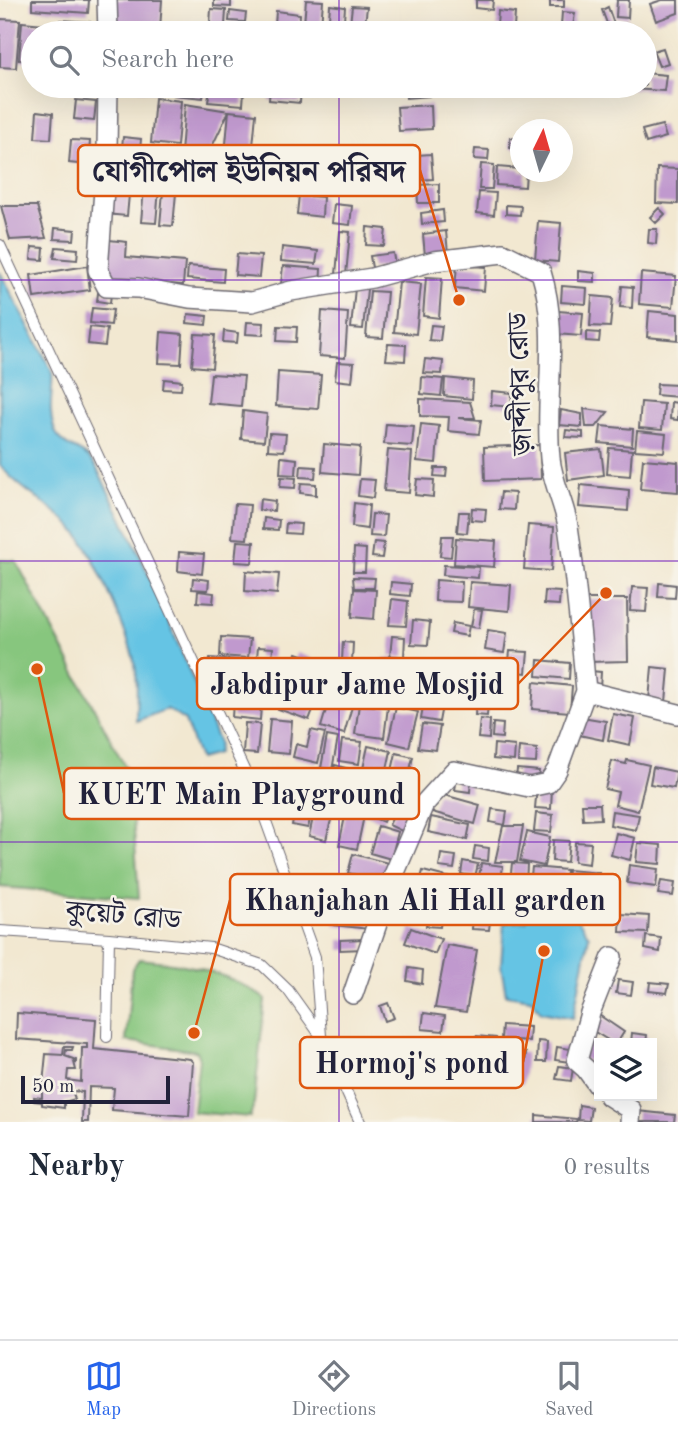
<!DOCTYPE html>
<html lang="en">
<head>
<meta charset="utf-8">
<style>
	body { margin:0; font-family:"Old Standard TT","Noto Serif Bengali",serif; background:#f2f2f3; color:#1f2937 }
	.controls { position:absolute; right:21px; bottom:21px; display:grid; overflow:hidden; border-radius:0px; box-shadow:0 7px 28px #0002 }
	.controls button { width:63px; height:63px; display:grid; place-items:center; padding:0; border:0; border-bottom:2px solid #e0e1e3; background:#fff; color:#1f2937; font:35px sans-serif }
	.compass { position:absolute; left:510px; top:119px; width:63px; height:63px; border-radius:50%; background:#fff; box-shadow:0 7px 28px #0002; rotate:5deg }
	.scale { position:absolute; left:21px; bottom:18px; width:149px; box-sizing:border-box; padding-left:7px; border:4px solid #22223b; border-top:0; font-size:19px; line-height:24px; white-space:nowrap; color:#22223b; -webkit-text-stroke:5px #f7f3e8; paint-order:stroke }
	.list { margin:0; padding:0; list-style:none }
	h2 { display:flex; justify-content:space-between; align-items:center; height:91px; margin:0; padding:0 28px; font-size:30px }
	h2 small { font-size:23px; font-weight:400; color:#747a83 }
	.icon { flex:none; width:38px; height:38px; fill:none; stroke:currentColor; stroke-width:2; stroke-linecap:round; stroke-linejoin:round }
	.map { position:relative; flex:none; width:678px; height:1122px; overflow:hidden }
	.search { position:absolute; background:#fff; box-shadow:0 7px 28px #0002; left:21px; right:21px; top:21px; height:77px; display:flex; align-items:center; gap:18px; box-sizing:border-box; padding:0 24px; border-radius:38px; color:#747a83; font-size:26px }
	.sheet { height:217px; background:#fff }
	nav { display:flex; justify-content:space-around; align-items:center; box-sizing:border-box; height:98px; border-top:2px solid #e0e1e3; background:#fff; font-size:19px; color:#747a83 }
	nav a { display:grid; justify-items:center; gap:4px }
	nav .on { color:#2563eb }
	.map>svg:first-child { display:block }
	.green { fill:#87c67e; stroke:#54745c; stroke-width:2 }
	.water { fill:#65c4e4; stroke:#447390; stroke-width:2 }
	.building { fill:#c099ce }
	.lines { fill:none; stroke-linecap:round; stroke-linejoin:round }
	.lane-casing { stroke:#6b6770; stroke-width:12 }
	.street-casing { stroke:#6b6770; stroke-width:22 }
	.lane { stroke:#fff; stroke-width:10 }
	.street { stroke:#fff; stroke-width:19 }
	.grid { fill:none; stroke:#7b2cbf; stroke-width:2; stroke-opacity:0.55 }
	.labels { text-anchor:middle; dominant-baseline:central; stroke-width:5; stroke-linejoin:round; paint-order:stroke }
	.street-label { font-size:28px; fill:#22223b; stroke:#f7f3e8 }
	.leader { fill:none; stroke:#de560e; stroke-width:2.5 }
	.callout-dot { fill:#de560e; stroke:#f7f3e8; stroke-width:2.5 }
	.callout { fill:#f7f3e8; stroke:#de560e; stroke-width:2.5 }
	.callout-label { font-size:30px; text-anchor:middle; font-weight:bold; fill:#22223b }
</style>
</head>
<body>
<div class="map">
<svg width="678" height="1122" viewBox="0 0 678 1122">
	<rect width="100%" height="100%" fill="#f7f3e8"/>
	<filter id="ink" filterUnits="userSpaceOnUse"><feTurbulence type="fractalNoise" baseFrequency=".0143" numOctaves="2"/><feDisplacementMap in="SourceGraphic" scale="14" xChannelSelector="R" yChannelSelector="G"/><feConvolveMatrix kernelMatrix="1 2 1 2 8 2 1 2 1" color-interpolation-filters="sRGB"/></filter>
	<filter id="wash" filterUnits="userSpaceOnUse"><feTurbulence type="fractalNoise" baseFrequency=".00686" numOctaves="4" result="noise"/><feDisplacementMap in="SourceGraphic" scale="28" xChannelSelector="R" yChannelSelector="G"/><feGaussianBlur stdDeviation="1.57" result="paint"/><feColorMatrix in="noise" values="0 0 0 0 0 0 0 0 0 0 0 0 0 0 0 0 0 1.4 0 .05"/><feComposite in="paint" operator="in"/></filter>
	<g filter="url(#wash)">
		<rect width="100%" height="100%" fill="#f2e8d1"/>
		<path class="green" d="M0,560l16,1 114,215 9,122 -139,-11z
			M139,959c45,4 89,12 126,40l-11,104 -4,14 -57,-5 6,-53 -3,-8 -70,-10 6,-72z"/>
		<path class="water" d="M0,272l52,99c2,20 -5,37 2,57 7,20 21,18 35,30 7,6 12,18 16,27 44,82 78,173 114,258l-2,11 -18,5 -14,-38 -18,-12 -31,12c0,-16 2,-33 0,-49 -2,-26 -42,-119 -59,-139 -22,-27 -56,-41 -77,-68z
			M558,897l18,19 13,20 -16,82 -32,-6 -10,-13 -25,-4 -5,-29 3,-43 22,-2 7,-19z"/>
		<g id="blocks">
			<path class="building" d="M32,0h57l-1,13 -56,-4z
				M114,0h48l-2,29 -48,-4z
				M214,0h17v7l-17,-1z
				M306,0l17,1 -2,25 -17,-2z
				M476,0h17l-1,10 -16,-2z
				M550,0h14v7h-14z
				M617,0h12l-1,18 -12,-1z
				M662,0h16v13l-22,8 -6,-17z
				M330,5l15,2 -1,13 -15,-1z
				M352,6l15,1 -3,26h-15z
				M608,7l6,17 -6,2 -6,-16z
				M211,9l15,1 -1,16 -15,-1z
				M230,11l16,2 -1,9 -16,-1z
				M276,11l24,3 -1,13 -24,-2z
				M498,11l17,2 -1,15 -17,-2z
				M562,12l13,1 -2,14 -12,-1z
				M0,19l20,1 -4,48 -16,-1z
				M60,20l30,2 -1,11h-30z
				M22,22l33,3 -1,8h-21v28l-14,-1z
				M331,22l16,2 -1,9h-16z
				M663,48l5,15 -9,3 -6,-15z
				M645,73l21,2 -2,16 -33,-2 1,-3h13z
				M138,86h22v6l-22,-2z
				M175,86h30l-2,12 -29,-3z
				M270,86h31l-1,17 -31,-3z
				M405,86h23l1,10 -23,2z
				M210,88l34,3 -1,14 -35,-3z
				M155,98l26,3 -4,45 -26,-3z
				M76,100l20,2 -2,19 -20,-2z
				M185,104l44,7 -21,44 -27,-2z
				M431,105l1,24 -33,2 -2,-24z
				M37,111l16,2 -2,26 -16,-1z
				M229,111l27,3 -4,43 -27,-2z
				M662,125l4,12 -20,6 -4,-13z
				M123,137l18,2 -1,11 17,1 -2,22 -35,-3z
				M510,138l10,1v10l-10,-1z
				M71,140l19,1 -2,24 -19,-2z
				M475,149l14,1 -1,10 -14,-1z
				M431,154l2,25 -44,3 -2,-25z
				M481,164l13,1 -2,24h-13z
				M497,167l23,2v3h6l-1,15 -29,-2z
				M657,168l21,1v35l-22,-1z
				M108,182l22,2 -3,32 -22,-2z
				M439,184v19h-21l-1,-18z
				M144,188l15,1 -3,34 -15,-1z
				M163,192l13,1 -3,33 -13,-1z
				M479,192l17,1 -2,22 -17,-2z
				M299,195l24,2 -1,20 -25,-3z
				M334,204l18,2 -2,19 -18,-2z
				M506,205l15,1 -1,9 -14,-1z
				M1,206h36l9,32 -36,2z
				M659,208l6,6 -9,9 -6,-6z
				M443,210l1,12 -22,2 -1,-11z
				M538,221l23,2 -3,39 -23,-2z
				M367,227l19,2 -2,17 -18,-1z
				M55,228l20,2 -1,10 -20,-1z
				M649,229h8l-1,15 -8,-1z
				M340,231l10,1 -4,43 -10,-1z
				M446,231l2,23 -23,2 -2,-22z
				M109,240l18,2 -1,15 59,5 -2,23 -77,-7z
				M32,247l12,1 -1,12 -12,-1z
				M56,247l22,2 -1,11 -23,-2z
				M282,247l36,4 -2,13 -35,-3z
				M393,253l2,12 -23,3 -2,-12z
				M237,254l24,2 -2,21 -24,-2z
				M457,265l29,2 -2,24 -29,-3z
				M87,266l3,24 -56,8 -3,-23z
				M188,266l36,3 -1,13 -36,-3z
				M283,266l38,3 -1,18 -39,-3z
				M578,271l17,2v9l-17,-1z
				M641,273l35,3 -3,31 -34,-3z
				M426,277l16,1 -3,40 -16,-2z
				M399,282l22,2 -5,50 -22,-2z
				M562,286l25,2 -1,16 -25,-2z
				M622,286l11,1 -1,21 -12,-1z
				M355,288l12,1 -4,40 -12,-1z
				M370,291l17,1 -4,46 -17,-1z
				M98,293l13,1 -1,9 -13,-2z
				M592,296l21,2 -3,29 -20,-1z
				M92,308l21,2 -2,15 -21,-2z
				M322,311l26,2 -3,45 -26,-2z
				M558,311l25,2 -2,23 -25,-2z
				M649,311l29,3v26l-31,-3z
				M188,314l19,2 -1,9 -19,-2z
				M247,322l17,1 -1,12 -17,-1z
				M431,325l11,1 -2,15 -11,-1z
				M278,326l19,1 -1,15 -19,-1z
				M90,327l17,2 -2,17 -17,-2z
				M224,331l14,2 -1,10 -14,-1z
				M161,332l22,2 -2,30 -22,-1z
				M586,332l14,1 -1,9 -13,-1z
				M195,334l20,1 -3,33 -20,-2z
				M388,344l18,1 -1,16 -19,-1z
				M425,359l18,2 -1,13 -19,-1z
				M337,362l17,1 -2,19 -17,-2z
				M278,372l43,3 -3,34 -42,-3z
				M211,374l33,2 -3,30 -33,-3z
				M422,377l21,2 -2,17 -20,-2z
				M445,378l28,3 -1,18 -28,-3z
				M164,379l18,2 -1,9 -18,-1z
				M657,384l21,1v12l-22,-2z
				M492,391l20,2 -1,14 -20,-2z
				M420,399l50,3 5,16h-17l23,2 -2,14 -31,-3 1,-14 -29,-1z
				M641,402l23,2 -2,26 -23,-2z
				M671,402l7,1v17l-8,-1z
				M584,409l24,3 -12,15h-10z
				M561,410l21,4v13l-23,-2z
				M243,411l24,3 -3,27 -23,-2z
				M386,424l28,2 -2,20 -28,-2z
				M421,424l18,2 -3,37 -19,-2z
				M601,426l32,3 -1,17 -33,-3z
				M566,430l17,2v6l-18,-1z
				M637,431l29,3 -2,18 -29,-2z
				M269,433l17,1 -2,17 -16,-1z
				M324,444l36,3 -2,28 -36,-3z
				M540,445l1,34 -56,2 -1,-34z
				M609,448l23,2 -2,26 -23,-2z
				M601,449l3,26 -36,5 -3,-27z
				M388,450l24,2 -3,41 -25,-2z
				M281,457l16,2 -1,16 -16,-1z
				M643,459l35,3v30l-38,-3z
				M301,466l15,1 -1,11 -15,-1z
				M435,468h12l-1,9 -12,-1z
				M281,477l15,1 -1,10 -15,-1z
				M360,479l15,1 -2,18 -15,-2z
				M417,479l17,1 -1,17 -18,-2z
				M301,483l15,1v11l-16,-2z
				M581,485l48,5 -1,21 -49,-4z
				M501,492l14,1 -1,17 -15,-1z
				M260,499l15,2 -1,10 -15,-1z
				M354,503l15,2 -2,24 -15,-2z
				M235,504l15,1 -3,34 -15,-1z
				M472,508l14,1 -1,12 -14,-1z
				M459,512h10l-2,21 -10,-1z
				M372,514l14,1 -2,22 -14,-1z
				M264,518l15,2 -1,10 -15,-1z
				M286,523l15,1 -1,10 -15,-1z
				M528,525l26,2 -3,44 -27,-2z
				M442,536h11l-2,21 -11,-1z
				M456,538l40,3 -2,26 -40,-3z
				M237,541l17,1 -2,21 -17,-1z
				M374,542l10,1 -2,15 -10,-1z
				M354,548l12,1 -1,23h-12z
				M179,552l25,2 -2,20 -24,-3z
				M444,565l35,2 -1,11 -35,-3z
				M246,571l33,3 -2,20 -32,-3z
				M353,577l22,1 -1,10h-20z
				M193,578l16,2 -1,10 -16,-1z
				M436,580l26,2 -1,20 -26,-1z
				M391,582l20,2 -1,12 -20,-2z
				M470,582l41,3 -2,26 -41,-4z
				M659,583l17,2 -1,13 -17,-1z
				M632,587l16,1 -2,24 -16,-1z
				M354,589l22,1 -2,29 -22,-2z
				M198,591l16,2 -1,10 -16,-1z
				M545,591l15,1 -1,13 -15,-1z
				M392,599l16,2 -2,25 -17,-1z
				M585,599h42l1,62 -42,1z
				M474,609l8,1 -3,18 -8,-1z
				M413,620l17,2 -2,23 -17,-1z
				M453,623l16,3 -2,10 -16,-3z
				M488,630l19,3 -3,20 -19,-3z
				M392,636l13,1 -1,20 -14,-1z
				M221,637l29,2 -2,19 -28,-2z
				M343,642l10,1 -1,19 -10,-1z
				M258,647l15,1 -1,10 -15,-1z
				M510,651l18,1 -2,21 -18,-2z
				M297,653l14,5 -15,43 18,6 -5,13 -31,-11z
				M210,658l37,3 -1,10 -37,-3z
				M384,658l18,1 -1,12 -18,-2z
				M538,660l32,3 -1,16 -32,-3z
				M652,667l17,2 -3,33 -17,-2z
				M591,671l10,1 -1,17 -11,-1z
				M428,677l31,5 -3,20 -13,-2 -4,22 -18,-3z
				M534,682l38,4 -2,26 -38,-3z
				M477,692l12,1 -2,23 -12,-1z
				M331,693l23,7 -10,34 -23,-7z
				M233,703l28,3 -1,14 -28,-3z
				M359,704l29,3 -4,31 -29,-4z
				M396,707l22,5 -9,35 -21,-5z
				M613,714l22,4 -5,27 -22,-5z
				M582,717l24,4 -3,19 -24,-5z
				M270,719l22,2 -3,33 -22,-2z
				M480,719l10,1 -1,19 -11,-1z
				M245,723l15,1 -3,30 -14,-1z
				M493,723l10,1 -1,14 -10,-1z
				M422,724l18,2 -4,24 -18,-2z
				M311,730l14,3 -7,30 -25,-6 3,-13 11,3z
				M327,736l11,2 -6,32 -11,-2z
				M342,740l20,2 -3,22 -20,-3z
				M494,744l21,2 -1,15 -21,-2z
				M368,746l23,5 -7,32 -23,-5z
				M519,747l18,2 -1,14 -18,-1z
				M396,753l17,4 -7,31 -17,-4z
				M627,760l22,5 -11,46 -23,-6 3,-13 -13,-3 7,-28 14,3z
				M335,765l14,4 -9,32 -14,-5z
				M653,767l24,5 -3,16 -24,-4z
				M517,769l22,2 -1,10 -22,-2z
				M457,777l14,2 -1,13 -15,-2z
				M537,787l15,1 -1,21 -16,-1z
				M307,789l9,2 -8,37 -16,-3 5,-26 7,2z
				M366,792l25,10 -8,20 -25,-11z
				M437,793l43,12 -5,19 -43,-12z
				M401,799l15,7 -12,26 -15,-7z
				M316,804l18,4 -8,32 -17,-4z
				M582,804h18l1,15 -18,1z
				M492,809l15,2 -2,14 -15,-3z
				M612,811l27,4 -3,15 -26,-5z
				M346,812l18,4 -7,33 -18,-4z
				M536,813l17,2 -2,17 -17,-1z
				M431,817l39,8 -3,15 -39,-8z
				M378,826l20,6 -7,27 -21,-6z
				M503,826h20l-6,36h-22z
				M527,832l23,5 -6,29 -24,-5z
				M616,833l19,5 -5,22 -19,-5z
				M553,840l16,1 -2,21 -15,-1z
				M575,842l16,1 -2,21 -15,-2z
				M638,843l23,2 -1,19 -24,-2z
				M475,846l14,2 -1,13 -15,-2z
				M353,854l35,9 -5,19 -35,-9z
				M441,854l15,2 -2,13 -15,-2z
				M463,861l15,3 -3,13 -14,-3z
				M481,863l22,3 -2,14 -22,-2z
				M512,863l15,1 -1,21 -16,-2z
				M629,865l29,4 -2,18 -29,-4z
				M532,867l34,3 -1,18 -35,-4z
				M568,870l31,3 -3,31 -31,-3z
				M423,871l39,10 -8,29 -39,-9z
				M661,881l14,2 -2,13 -15,-2z
				M337,899l35,4 -3,26 -35,-4z
				M474,901l18,2 -3,27 -17,-1z
				M427,912l15,2 -2,13 -14,-1z
				M621,914l28,2 -1,17 -28,-1z
				M411,928l30,11 -6,15 -30,-11z
				M646,936l15,2 -1,14 -15,-3z
				M364,939v10l-24,1v-10z
				M447,945l30,5 -11,62 -31,-4z
				M409,968l14,2 -1,14 -15,-3z
				M618,980l15,2 -2,13 -15,-2z
				M650,982l19,2 -2,9 -18,-2z
				M388,1003l6,15 -9,3 -5,-15z
				M17,1013l79,6 -2,30 96,10 3,3 -4,54 -77,-6 2,-22 -25,-1 -1,35h-6l1,-30 -11,-1 3,8 -11,3v6l-22,-3v-3l-8,-1v-4l8,1v-11l-3,-1v-3l4,1 3,-30 17,1 1,-8h9l-1,3h-6l-1,6 11,4v3l-2,-1 2,8h-8l-1,10 14,2 1,-34h5v-4l-71,-5z
				M424,1013l21,3 -2,15 -21,-2z
				M599,1015l25,17 -7,11h-4l-23,-14z
				M502,1025l28,2 -1,14 -28,-2z
				M632,1033l15,2 -1,8h-15z
				M476,1036l20,2 -2,41 -34,-4 2,-21h13z
				M590,1040l9,5v7l-5,12 -12,-6z
				M538,1041l9,1 -1,20h-9z
				M557,1047l14,2 -1,13 -15,-2z
				M505,1051l21,2 -3,31 -21,-2z
				M559,1066l14,2 -2,13 -15,-2z
				M579,1105l12,2 -2,14 -11,-1z
				M637,1111l38,4 -1,7h-38z
				M536,1115l41,4 -1,3h-40z"/>
		</g>
	</g>
	<g filter="url(#ink)">
		<use href="#blocks" fill-opacity="0" stroke="#6b6770" stroke-width="2"/>
		<g class="lines">
			<g class="lane-casing">
				<path id="lane" d="M0,245l259,557 56,155 6,79
					M0,931l109,7 102,10 51,17 26,25 33,46 39,86
					M107,1037l2,-99"/>
			</g>
			<g class="street-casing">
				<path id="street" d="M107,0l1,33
					M108,86l-1,64 -9,120 9,17 31,1 51,10 63,4 39,-11 81,-13 62,-17 69,-8 38,19c19,61 3,124 9,186 2,23 14,45 18,68 8,54 13,110 18,165l92,23
					M353,994l40,-117 31,-73 30,-33 75,16 19,-4 9,-13 29,-79
					M599,1087l-13,-18 -9,-8 13,-48 22,-56
					M609,1096l22,14 -1,12"/>
			</g>
			<use href="#lane" class="lane"/>
			<use href="#street" class="street"/>
		</g>
	</g>
	<path class="grid" d="M339,0v33M339,86v1036M0,280h678M0,561h678M0,842h678"/>
	<g class="labels">
		<g class="street-label">
			<text transform="translate(522 384) rotate(-92)">জ়াব্দীপুর রোড</text>
			<text transform="translate(123 917) rotate(5)">কুয়েট রোড</text>
		</g>
	</g>
	<path class="leader" d="M459 300L420 170M606 593L518 684M37 669L64 793M194 1033L230 900M544 951L523 1062"/>
	<g class="callout-dot">
		<circle cx="459" cy="300" r="7"/>
		<circle cx="606" cy="593" r="7"/>
		<circle cx="37" cy="669" r="7"/>
		<circle cx="194" cy="1033" r="7"/>
		<circle cx="544" cy="951" r="7"/>
	</g>
	<g class="callout">
		<rect x="78" y="145" width="342" height="51" rx="7"/>
		<rect x="197" y="658" width="321" height="51" rx="7"/>
		<rect x="64" y="768" width="355" height="51" rx="7"/>
		<rect x="230" y="874" width="390" height="51" rx="7"/>
		<rect x="300" y="1037" width="223" height="51" rx="7"/>
	</g>
	<g class="callout-label">
		<text x="249" y="181">যোগীপোল ইউনিয়ন পরিষদ</text>
		<text x="357" y="694">Jabdipur Jame Mosjid</text>
		<text x="241" y="804">KUET Main Playground</text>
		<text x="425" y="910">Khanjahan Ali Hall garden</text>
		<text x="412" y="1073">Hormoj's pond</text>
	</g>
</svg>
<div class="controls">
<button><svg class="icon" aria-label="layers" viewBox="0 0 24 24"><path d="M12 4l9 5-9 5-9-5zM3 14l9 5 9-5"/></svg></button>
</div>
<svg class="compass" viewBox="-18 -18 36 36"><path d="M0-13l5 13h-10z" fill="#e53935"/><path d="M0 13l5-13h-10z" fill="#747a83"/></svg>
<div class="scale">50 m</div>
<div class="search"><svg class="icon" aria-label="search" viewBox="0 0 24 24"><circle cx="10" cy="10" r="6"/><path d="M15 15l6 6"/></svg>Search here</div>
</div>
<section class="sheet">
<h2>Nearby<small>0 results</small></h2>
<ul class="list">
</ul>
</section>
<nav>
<a class="on"><svg class="icon" aria-label="map" viewBox="0 0 24 24"><path d="M3 6l6-2 6 2 6-2v14l-6 2-6-2-6 2zM9 4v14M15 6v14"/></svg>Map</a>
<a><svg class="icon" aria-label="directions" viewBox="0 0 24 24"><path d="M12 3l9 9-9 9-9-9zM9 14v-3h6M13 9l2 2-2 2"/></svg>Directions</a>
<a><svg class="icon" aria-label="saved" viewBox="0 0 24 24"><path d="M7 4h10v16l-5-4-5 4z"/></svg>Saved</a>
</nav>
</body>
</html>
